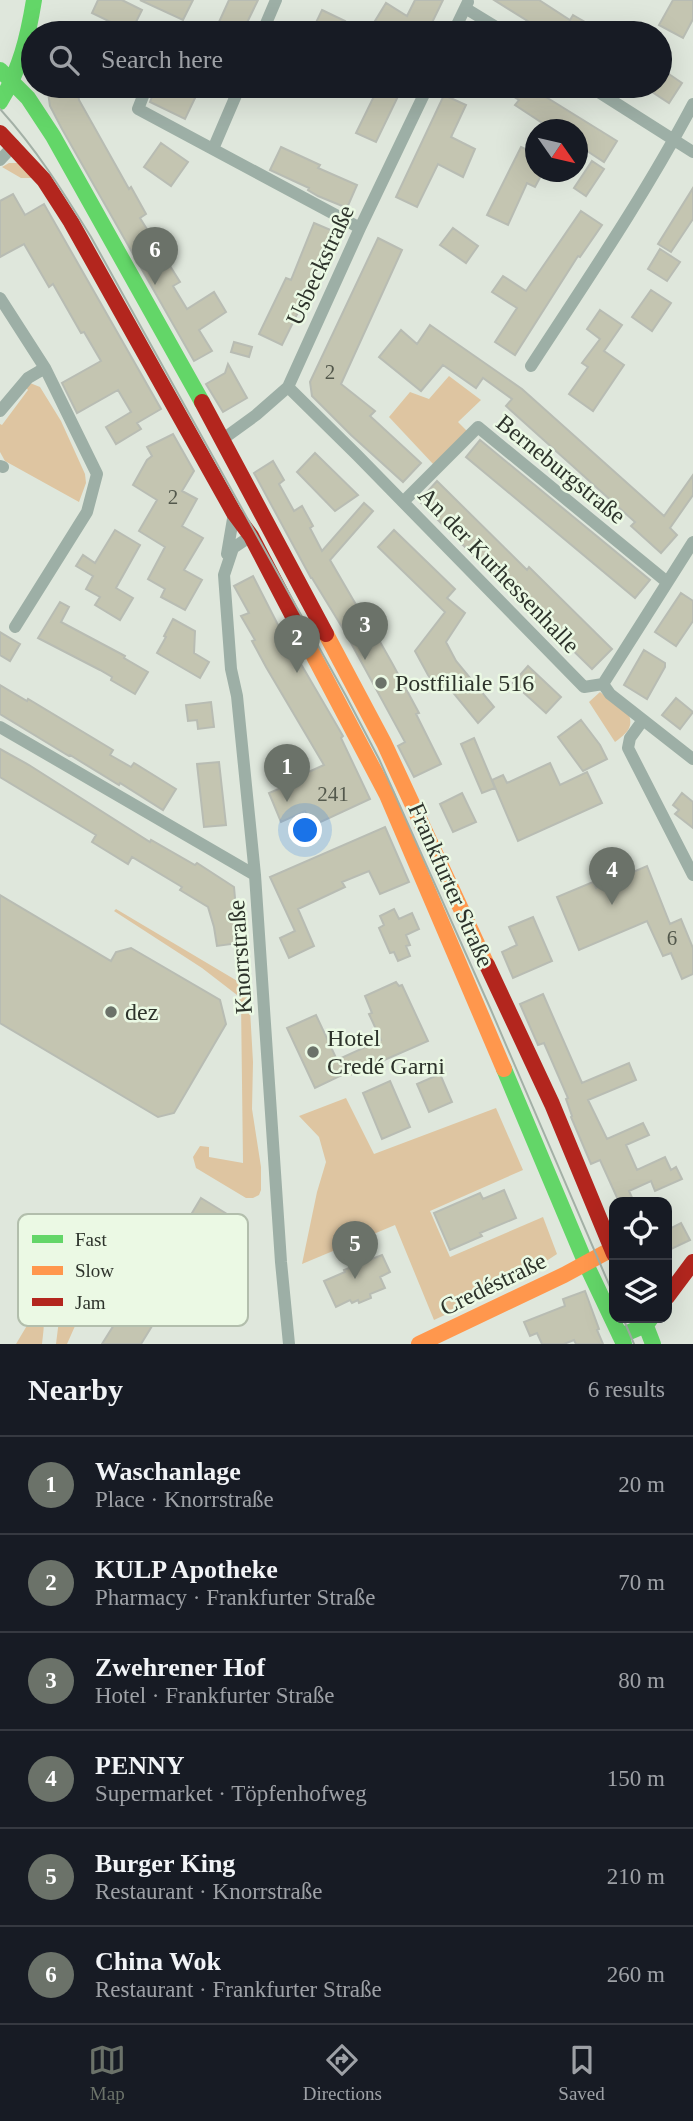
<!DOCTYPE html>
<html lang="en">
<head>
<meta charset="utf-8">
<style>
	body { margin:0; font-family:Georgia,serif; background:#242831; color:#f1f3f6 }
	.controls { position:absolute; right:21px; bottom:21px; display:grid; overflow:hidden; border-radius:14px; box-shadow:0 7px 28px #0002 }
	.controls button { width:63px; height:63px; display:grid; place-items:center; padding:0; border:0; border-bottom:2px solid #363941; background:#171b24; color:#f1f3f6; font:35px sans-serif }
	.compass { position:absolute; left:525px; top:119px; width:63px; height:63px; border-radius:50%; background:#171b24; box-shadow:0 7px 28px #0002; rotate:124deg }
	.you { position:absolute; left:306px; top:831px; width:24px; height:24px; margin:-18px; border:5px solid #fff; border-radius:50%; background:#1a73e8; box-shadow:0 0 0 10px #1a73e833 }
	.badge { display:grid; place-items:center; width:46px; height:46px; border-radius:50%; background:#6b7269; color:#fff; font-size:23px; font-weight:700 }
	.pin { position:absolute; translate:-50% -58px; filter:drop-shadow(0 2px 4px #0008) }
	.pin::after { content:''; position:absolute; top:37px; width:24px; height:21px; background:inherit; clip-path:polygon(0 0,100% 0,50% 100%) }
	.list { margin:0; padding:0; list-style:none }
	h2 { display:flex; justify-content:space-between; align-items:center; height:91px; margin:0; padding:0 28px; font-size:30px }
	h2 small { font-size:23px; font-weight:400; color:#9ea1a6 }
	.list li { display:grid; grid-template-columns:46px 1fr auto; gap:21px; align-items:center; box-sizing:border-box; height:98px; padding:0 28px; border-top:2px solid #363941 }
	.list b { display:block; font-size:26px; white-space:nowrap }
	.list p { margin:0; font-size:23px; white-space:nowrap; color:#9ea1a6 }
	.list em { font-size:23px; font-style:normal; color:#9ea1a6 }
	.icon { flex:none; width:38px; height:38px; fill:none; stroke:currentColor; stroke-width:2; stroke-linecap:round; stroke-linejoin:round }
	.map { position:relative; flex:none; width:693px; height:1344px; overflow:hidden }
	.search { position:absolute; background:#171b24; box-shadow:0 7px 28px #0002; left:21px; right:21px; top:21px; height:77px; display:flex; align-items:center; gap:18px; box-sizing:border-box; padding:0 24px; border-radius:38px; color:#9ea1a6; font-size:26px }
	.sheet { height:679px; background:#171b24 }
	nav { display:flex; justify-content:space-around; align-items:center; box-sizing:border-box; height:98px; border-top:2px solid #363941; background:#171b24; font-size:19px; color:#9ea1a6 }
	nav a { display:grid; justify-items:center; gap:4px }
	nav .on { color:#6b7269 }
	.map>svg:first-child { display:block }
	.green { fill:#dec5a1 }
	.building { fill:#c4c5b1; stroke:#b8bcb3; stroke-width:2 }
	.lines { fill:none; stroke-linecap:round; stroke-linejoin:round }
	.street { stroke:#9dafa6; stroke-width:12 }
	.fast { stroke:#63d668; stroke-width:16 }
	.slow { stroke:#ff974d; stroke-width:16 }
	.jam { stroke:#b3261e; stroke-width:16 }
	.tram { stroke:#a3b0a6; stroke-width:2 }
	.poi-dot { fill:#6b7269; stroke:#ebf9e4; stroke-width:2.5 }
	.labels { text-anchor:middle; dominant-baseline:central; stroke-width:5; stroke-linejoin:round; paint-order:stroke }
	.number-label { font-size:21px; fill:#53584c }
	.street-label { font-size:24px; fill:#2d332b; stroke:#ebf9e4 }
	.poi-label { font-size:24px; fill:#2d332b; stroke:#ebf9e4; text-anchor:start }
	.key { fill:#ebf9e4; stroke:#b2beac; stroke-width:2 }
	.key-label { font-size:19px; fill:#2d332b }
</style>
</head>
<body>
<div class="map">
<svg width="693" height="1344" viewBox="0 0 693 1344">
	<rect width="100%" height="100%" fill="#dfe7dc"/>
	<path class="green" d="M9,163h9l15,15h-12l-19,-11z
		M449,376l32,24 -23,22 9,9 -33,34 -45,-48 21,-25 19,7z
		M30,383l10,4 21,34 24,53 1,9 -7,19 -74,-41 -5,-9v-28l2,1 26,-35 -3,-4z
		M600,692l29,23c5,14 -5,20 -14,27l-26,-40z
		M116,909l123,73 10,10 4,70 -1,47 9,58v23l-2,5 -6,3h-7l-50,-30 -3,-11 7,-11 9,1v10l34,6 -2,-161 -4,-7 -35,-27 -88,-57z
		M346,1098l28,56 122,-46 27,62 -93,41 20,46 93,-40 14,37 -44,29 -79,37 -39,-95 -93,39 15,-72 9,-30 -7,-25 -20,-21z
		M38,1307c9,10 5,25 4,37h-26z
		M61,1310l5,1 9,15 -8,18h-11l4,-32z"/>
	<path class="building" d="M98,0h24l20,10 -11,22 -39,-19z
		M140,0h53l-10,20z
		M229,0h29l-16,33h-28z
		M415,0h28l-16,33h-33l-19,-12 11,-18 21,13z
		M494,0h45l31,20 3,-5 31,18h-57z
		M673,0h20v19l-10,19 -24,-13z
		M322,10l23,11 -6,12h-28z
		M660,68l22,15 -13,20 -26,-17h17z
		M47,86h30l2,14 50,89 2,-2 15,27 -6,4 40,64 -7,4 14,23 27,-17 12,20 -27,18 13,21 -18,10 -132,-232 -12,-23z
		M156,86h18l22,10 -11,23 -35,-17z
		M379,86h24l-27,56 -20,-9z
		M497,86h31l89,55 -13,21 -26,-17v-15h-25l-38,-25 4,-5z
		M444,95l22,10 -15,32 24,12 -12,28 -25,-13 -21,43 -21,-10z
		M161,143l27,19 -17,24 -27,-19z
		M281,147l39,18 -2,3 39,17 -10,23 -29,-12 -10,-6 1,-2 -39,-18z
		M521,147l15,7v18h7l-8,15 -8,-4 -19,42 -21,-10z
		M592,161l12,8 -18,27 -12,-8z
		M693,188v31l-22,33 -13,-8z
		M13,194l12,21 19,-11 117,205 -24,14 4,6 -25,15 -10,-17 25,-15 -13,-22 -41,23 -15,-30 39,-22 -17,-29 -3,1 -28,-49 -4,3 -25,-43 -24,13v-56z
		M581,211l21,14 -22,32 -2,-1 -63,99 -20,-13 22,-34 -25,-16 11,-16 23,15z
		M314,223l19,8 -26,63 -25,51 -23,-11 27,-56 5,2z
		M453,228l25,18 -12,17 -26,-18z
		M378,238l24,12 -61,134 34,27 -5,5 51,47 -18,19 -52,-47 -39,-39 -2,-14z
		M660,249l20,13 -13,19 -19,-12z
		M651,290l20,13 -19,28 -20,-14z
		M600,310l22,15 -18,26 20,14 -31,46 -24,-17 19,-27 -6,-4 18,-24 -13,-10z
		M430,325l92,64 142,127 29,-41v20l-23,33 7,7 -16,18 -30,-27 4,-4 -129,-116 6,-7 -29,-21 -7,10 -33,-23 -22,26 -42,-34 22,-27 16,14z
		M234,342l18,5 -3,10 -18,-5z
		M228,364l19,34 -24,14 -17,-28 19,-11z
		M173,434l21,37 -12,20 15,8 -15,27 21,12 -19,32 18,10 -17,30 -24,-13 4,-8 -17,-10 17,-32 -26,-16 18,-31 -24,-15 14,-25 5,-4 -5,-9z
		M480,440l170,140 -15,18 -169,-141z
		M315,453l43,42 -23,16 -38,-39z
		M273,461l11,19 -5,4 15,27 8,-5 11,20 -3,2 12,23 42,-48 9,8 -43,49 35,60 -1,1 11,21 4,-2 13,23 27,50 -3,1 25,50 -27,13 -16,-31 7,-4 -60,-110 -33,-54h-1l-57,-105z
		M437,481l90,89 2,-3 83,82 -20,20 -91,-89 -1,2 -81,-81z
		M115,530l25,15 -24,43 17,10 -13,22 -25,-15 5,-8 -14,-8 7,-13 -17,-10 7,-11 12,8z
		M394,530l61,59 -8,9 18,15 -19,29 10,19 38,46 -16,16 -31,-38 -8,5 -11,-15 -13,-24 30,-39 -67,-65z
		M253,576l24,47 66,113 -2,2 29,61 -58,27 -7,-15 -24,11 -12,-29 24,-10 -2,-3 33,-15 -58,-98 -14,-26 3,-1 -14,-24 8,-3 -15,-27z
		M681,593l12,8v20l-17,25 -21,-14z
		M60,602l9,5 -8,15 64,34 -1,2 24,14 -13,22 -24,-14 1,-3 -12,-7 -62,-32z
		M173,619l22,12 -1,22 15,9 -9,16 -43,-25 9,-16 -2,-1z
		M0,632l20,12 -10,17 -10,-6z
		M644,650l21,13v4l-18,32 -23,-14z
		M528,666l33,31 -15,16 -33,-30z
		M0,685l27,16 1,-2 85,51 -3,5 21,12 3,-4 42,26 -13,21 -43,-27 -1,2 -49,-30 -1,1 -69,-42z
		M676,698l17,14 -13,17 -18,-14z
		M211,702l3,25 -16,2 -1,-9 -9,1 -2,-16z
		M581,720l19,25 7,14 -24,12 -25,-34z
		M474,738l21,50 -13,5 -21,-49z
		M0,749l29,16 121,77 1,-2 44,25 2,-2 37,24 5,56 -22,3 -3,-19 -6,-20 -28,-17 2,-3 -50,-30 -4,7 -36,-22 4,-7 -96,-58z
		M219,762l7,63 -22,2 -7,-63z
		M550,763l10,22 27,-13 15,31 -84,38 -26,-61 11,-5 4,8z
		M462,793l14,29 -23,10 -13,-28z
		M682,793l11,9v26l-18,-14 4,-4 -6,-5z
		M385,827l24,55 -29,12 -11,-23 -27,11 3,5 -47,22 16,37 -25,12 -9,-20 15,-7 -25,-54z
		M647,866l23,58 11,-5 12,29v26l-11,5 -11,-26 -8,3 -16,-35 -68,29 -22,-53 36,-15 3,6z
		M0,895l111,66 5,-9 15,-4 89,52 6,24 -52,89 -16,4 -158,-94z
		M394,909l5,10 13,-6 7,16 -13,6 4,10 -4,1 4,10 -12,5 -4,-9 -4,1 -11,-25 5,-3 -4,-9z
		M533,917l19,44 -39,17 -11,-26 15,-7 -8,-18z
		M396,982l3,4 3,-1 26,56 -78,34 -2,-3 -33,16 -28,-60 29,-13 21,45 44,-20 -12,-26 3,-1 -7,-17z
		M543,994l39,89 47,-20 7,17 -48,20 19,39 36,-16 6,12 -23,10 11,25 28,-13 6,13 5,-3 6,12 -27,12 -4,-10 -22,10 5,11h-15l-19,-42 -9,4 -20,-47 1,-1 -6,-17 2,-1 -24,-55 -6,2 -18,-41z
		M440,1074l12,28 -23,10 -12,-28z
		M390,1081l20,46 -28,12 -19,-46z
		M504,1190l12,28 -36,15 2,3 -32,14 -16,-37 46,-20 3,6z
		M201,1198l26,16 -20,32 -6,-3 -11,19 8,5 -14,25 -30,-17 12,-20 -7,-4 7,-11 7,5z
		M681,1223l9,17 -23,11v-21z
		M382,1255l8,17 -10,5 5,11 -15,6 1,4 -12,5 -1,-3 -6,3 -2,-3 -14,7 -12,-26 21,-9 -1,-2z
		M135,1291l28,17 -22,36h-39z
		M585,1291l14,38 -2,1 6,14h-27l-2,-4 -10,4h-22l-5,-11 -7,3 -6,-14 41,-16 -2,-7z"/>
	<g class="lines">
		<path class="street" d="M465,8l41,25
			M262,33l14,-33
			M453,33l15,-31
			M147,86l-9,23 222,119
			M589,86l104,66
			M213,149l27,-63
			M0,160l14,-15
			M0,298l45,70 52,106 -10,38 -72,115
			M531,366c56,-86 114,-171 162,-262
			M288,387l69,68 227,232 19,-3 7,10 83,65
			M0,411l28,-33 17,-10
			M223,439l33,-24 32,-28 72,-159 68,-142
			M0,466l3,1
			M403,502l75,-75 189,155
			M251,536l-18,12 -9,27 7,94 6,27 18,179 26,387 8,82
			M227,554l7,-41
			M603,684l90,-142
			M643,720l-13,18 -2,10 65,127
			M0,727l255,148"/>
		<path class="fast" d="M0,70l28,28 25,38 149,266
			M0,102c20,-32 28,-65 34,-102
			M504,1069l82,195 38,80
			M643,1318l10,26
			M620,1336l26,-11 5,-7"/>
		<path class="slow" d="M298,626l89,169 117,274
			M326,634l58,109 103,222
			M419,1344l145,-69 48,-26"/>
		<path class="jam" d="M0,133l44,47 27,42 163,291 17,23 47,90
			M202,402l124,232
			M487,965l65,139 62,150
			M667,1297l26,-35"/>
		<path class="tram" d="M0,109c37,41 62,81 91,128l255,459 33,63 112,251 123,286
			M623,1318l11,26"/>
	</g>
	<g class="poi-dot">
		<circle cx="381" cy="683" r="7"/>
		<circle cx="111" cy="1012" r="7"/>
		<circle cx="313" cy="1052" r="7"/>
	</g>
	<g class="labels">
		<g class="number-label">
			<text x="330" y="372">2</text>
			<text x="173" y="497">2</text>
			<text x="333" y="794">241</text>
			<text x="672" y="938">6</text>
		</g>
		<g class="street-label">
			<text transform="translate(320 265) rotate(-65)">Usbeckstraße</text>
			<text transform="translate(561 469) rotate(39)">Berneburgstraße</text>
			<text transform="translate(499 570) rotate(46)">An der Kurhessenhalle</text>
			<text transform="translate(451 885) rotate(66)">Frankfurter Straße</text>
			<text transform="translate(240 957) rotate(-94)">Knorrstraße</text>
			<text transform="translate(493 1284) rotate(-26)">Credéstraße</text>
		</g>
		<g class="poi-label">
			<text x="395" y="683">Postfiliale 516</text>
			<text x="125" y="1012">dez</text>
			<text x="327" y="1038">Hotel<tspan x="327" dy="28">Credé Garni</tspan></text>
		</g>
	</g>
	<rect x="18" y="1214" width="230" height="112" rx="10" class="key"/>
	<rect x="32" y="1235" width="31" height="8" fill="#63d668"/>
	<rect x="32" y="1266" width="31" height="9" fill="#ff974d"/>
	<rect x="32" y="1298" width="31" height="8" fill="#b3261e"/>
	<g class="key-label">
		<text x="75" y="1246">Fast</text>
		<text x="75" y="1277">Slow</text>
		<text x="75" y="1309">Jam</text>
	</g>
</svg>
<div class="controls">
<button><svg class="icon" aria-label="locate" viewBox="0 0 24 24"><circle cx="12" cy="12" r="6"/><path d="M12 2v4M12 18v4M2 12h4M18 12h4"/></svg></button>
<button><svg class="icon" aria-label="layers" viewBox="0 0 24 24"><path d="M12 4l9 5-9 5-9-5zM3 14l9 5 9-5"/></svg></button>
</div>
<svg class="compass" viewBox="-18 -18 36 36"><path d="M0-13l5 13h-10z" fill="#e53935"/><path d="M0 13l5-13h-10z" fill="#9ea1a6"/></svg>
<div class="you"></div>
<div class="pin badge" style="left:287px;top:802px">1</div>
<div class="pin badge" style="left:297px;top:673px">2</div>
<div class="pin badge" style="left:365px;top:660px">3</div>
<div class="pin badge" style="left:612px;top:905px">4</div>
<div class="pin badge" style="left:355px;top:1279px">5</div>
<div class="pin badge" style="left:155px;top:285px">6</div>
<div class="search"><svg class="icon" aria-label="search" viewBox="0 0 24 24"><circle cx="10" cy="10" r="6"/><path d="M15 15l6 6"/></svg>Search here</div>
</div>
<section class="sheet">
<h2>Nearby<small>6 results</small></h2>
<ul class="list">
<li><span class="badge">1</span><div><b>Waschanlage</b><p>Place · Knorrstraße</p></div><em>20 m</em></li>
<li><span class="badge">2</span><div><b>KULP Apotheke</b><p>Pharmacy · Frankfurter Straße</p></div><em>70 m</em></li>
<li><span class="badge">3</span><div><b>Zwehrener Hof</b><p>Hotel · Frankfurter Straße</p></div><em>80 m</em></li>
<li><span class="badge">4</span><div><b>PENNY</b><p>Supermarket · Töpfenhofweg</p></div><em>150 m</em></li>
<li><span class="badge">5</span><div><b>Burger King</b><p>Restaurant · Knorrstraße</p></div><em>210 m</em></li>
<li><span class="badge">6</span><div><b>China Wok</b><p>Restaurant · Frankfurter Straße</p></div><em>260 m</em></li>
</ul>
</section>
<nav>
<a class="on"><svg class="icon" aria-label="map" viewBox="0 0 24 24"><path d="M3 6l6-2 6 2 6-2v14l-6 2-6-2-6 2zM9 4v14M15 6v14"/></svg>Map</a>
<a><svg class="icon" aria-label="directions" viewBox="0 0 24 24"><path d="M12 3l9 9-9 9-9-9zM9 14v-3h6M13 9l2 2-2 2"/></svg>Directions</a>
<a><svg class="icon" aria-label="saved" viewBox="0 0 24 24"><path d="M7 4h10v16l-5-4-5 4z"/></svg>Saved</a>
</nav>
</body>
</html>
